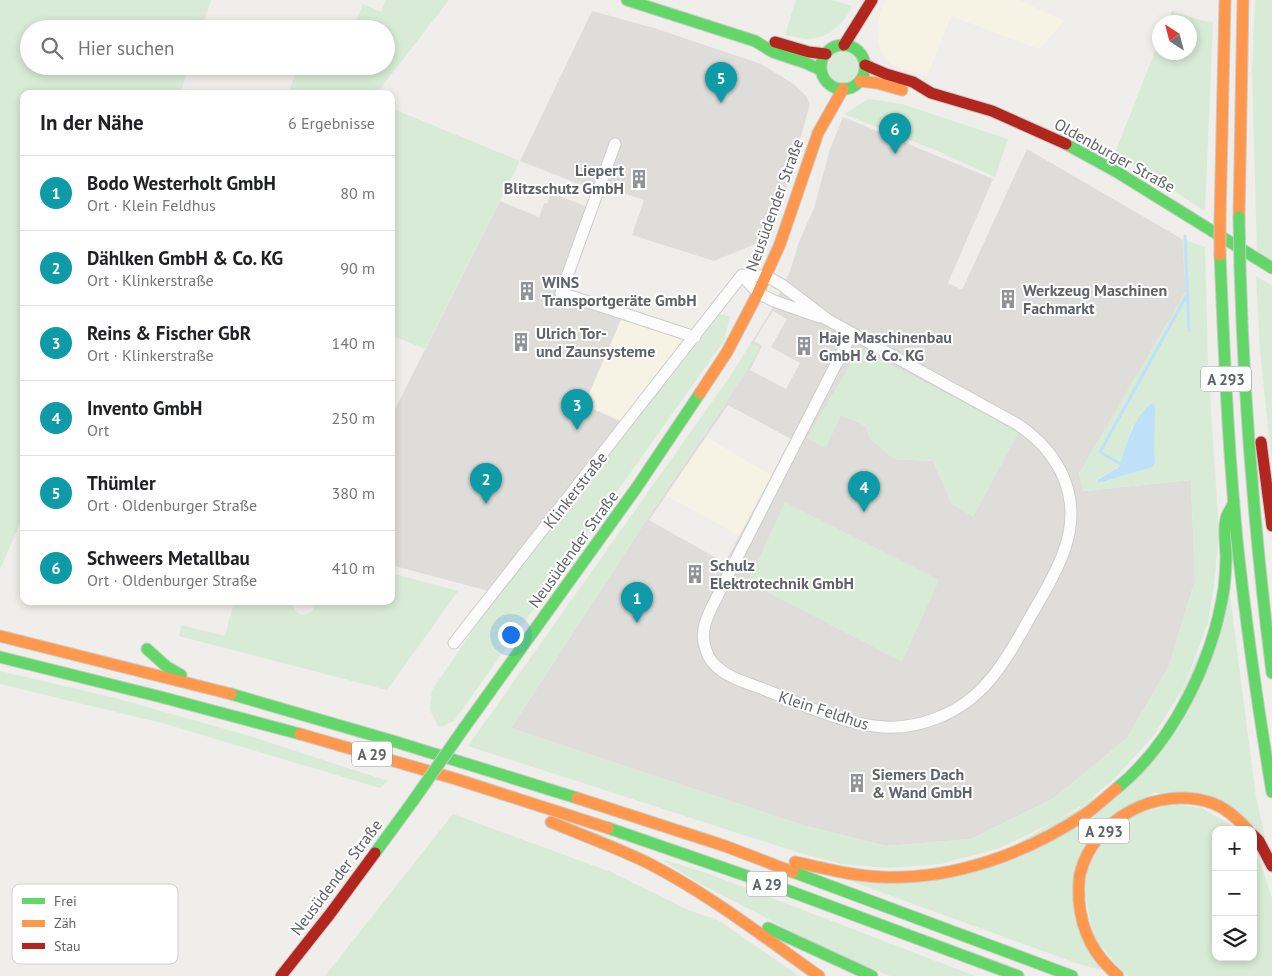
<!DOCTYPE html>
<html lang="de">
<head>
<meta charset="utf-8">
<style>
	body { margin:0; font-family:"PT Sans",sans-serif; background:#f2f2f2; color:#202124 }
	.controls { position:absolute; right:15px; bottom:15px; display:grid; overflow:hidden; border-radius:10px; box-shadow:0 2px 8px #0003 }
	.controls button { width:45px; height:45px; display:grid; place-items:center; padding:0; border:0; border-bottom:1px solid #e0e0e0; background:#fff; color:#202124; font:25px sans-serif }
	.compass { position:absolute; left:1152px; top:15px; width:45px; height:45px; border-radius:50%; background:#fff; box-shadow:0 2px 8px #0003; rotate:324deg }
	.you { position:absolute; left:510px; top:634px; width:18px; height:18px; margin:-12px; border:4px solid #fff; border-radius:50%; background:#1a73e8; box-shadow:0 0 0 8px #1a73e833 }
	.badge { display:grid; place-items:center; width:32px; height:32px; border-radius:50%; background:#919496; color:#fff; font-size:16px; font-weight:700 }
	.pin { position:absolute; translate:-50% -41px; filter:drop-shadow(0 1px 2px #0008) }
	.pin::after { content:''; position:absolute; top:26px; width:18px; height:15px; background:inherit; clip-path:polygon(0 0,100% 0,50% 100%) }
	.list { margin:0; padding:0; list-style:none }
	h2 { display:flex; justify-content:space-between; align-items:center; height:65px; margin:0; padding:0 20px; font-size:21px }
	h2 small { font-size:16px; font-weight:400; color:#757577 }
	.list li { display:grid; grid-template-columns:32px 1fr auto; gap:15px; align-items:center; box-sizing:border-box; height:75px; padding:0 20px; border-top:1px solid #e0e0e0 }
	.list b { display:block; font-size:19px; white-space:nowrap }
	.list p { margin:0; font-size:16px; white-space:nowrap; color:#757577 }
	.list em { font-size:16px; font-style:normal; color:#757577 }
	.icon { flex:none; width:28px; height:28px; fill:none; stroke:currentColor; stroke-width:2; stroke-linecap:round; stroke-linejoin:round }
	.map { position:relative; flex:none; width:1272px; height:976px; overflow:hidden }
	.search { position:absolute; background:#fff; box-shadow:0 2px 8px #0003; left:20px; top:20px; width:375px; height:55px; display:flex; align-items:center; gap:12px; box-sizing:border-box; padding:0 18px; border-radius:28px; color:#757577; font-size:19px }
	.panel { position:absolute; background:#fff; box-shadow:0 2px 8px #0003; left:20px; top:90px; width:375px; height:515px; border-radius:10px }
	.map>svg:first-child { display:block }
	.commercial { fill:#f7f3e4 }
	.industrial { fill:#dfddda; fill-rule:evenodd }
	.green { fill:#d8ebd6; fill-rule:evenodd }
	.water { fill:#bfe0f9 }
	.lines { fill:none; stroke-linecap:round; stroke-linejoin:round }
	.stream { stroke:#bfe0f9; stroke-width:3 }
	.street-casing { stroke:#cbcccc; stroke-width:13 }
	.fast-casing { stroke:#cacacb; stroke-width:13 }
	.slow-casing { stroke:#cacacb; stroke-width:13 }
	.jam-casing { stroke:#cacacb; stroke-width:13 }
	.street { stroke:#fdfcfc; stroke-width:11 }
	.fast { stroke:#63d668; stroke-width:11 }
	.slow { stroke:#ff974d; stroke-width:11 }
	.jam { stroke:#b3261e; stroke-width:11 }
	.fast-bridge-casing { stroke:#cacacb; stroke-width:13; stroke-linecap:butt }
	.slow-bridge-casing { stroke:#cacacb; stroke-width:13; stroke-linecap:butt }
	.fast-bridge { stroke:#63d668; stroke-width:11 }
	.slow-bridge { stroke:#ff974d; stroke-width:11 }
	.labels { text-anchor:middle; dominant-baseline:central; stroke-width:4; stroke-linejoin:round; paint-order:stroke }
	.shield { fill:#fff; stroke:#8f9295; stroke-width:1 }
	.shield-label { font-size:15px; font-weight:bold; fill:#5f6368 }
	.street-label { font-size:16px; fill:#5f6368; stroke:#fff }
	.poi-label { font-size:16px; font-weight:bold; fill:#5f6368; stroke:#fff; text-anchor:start }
	.key { fill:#fff; stroke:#cfd0d2; stroke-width:1 }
	.key-label { font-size:14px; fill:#5f6368 }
</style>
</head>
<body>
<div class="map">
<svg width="1272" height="976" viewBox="0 0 1272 976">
	<rect width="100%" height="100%" fill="#efeeea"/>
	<path class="commercial" d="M886,0h132l46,21 -25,28 -88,-33 -24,60 -32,-10 -4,-2 -7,-8 -5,-11 -2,-16 3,-15z
		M623,315l69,21 -68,85 -40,-16z
		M705,436l67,40 -33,59 -74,-40z"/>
	<path class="industrial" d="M592,11l62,17 107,36 34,21 11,11 4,8 -25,90 -20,46 -51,21 -82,-26 12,-35 -44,-15 -3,6 -77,-30z
		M843,117l150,62 -45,104 14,7 65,-141 155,90 4,52 -107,183 5,17 107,-11 4,100 -26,86 -42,72 -73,60 -83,41 -85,7 -80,-20 -295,-98 136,-209 78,-115 34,-57 -8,-4 21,-34 18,-38 9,-29 15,-34 15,-56zM773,311l14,8 -16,28 29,16 -14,26 -36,-19 12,-24 -8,-5zM728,405l63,34 -66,124 -76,-43zM841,415l179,15 -68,74 -19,-43 -39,-2 -24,-20 -4,-13z
		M551,193l40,15 -30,85 62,22 -39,90 38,17 -130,170 -101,-27v-148l109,-216 39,16 5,-14 3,1z"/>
	<path class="green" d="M0,0h211l-10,29h-172v37h160l-9,28h-156v409l-5,23 -19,43z
		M386,0h63l-73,94h-88l10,-28h88v-37h-34l11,-25 18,8z
		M796,0h35l21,6c-7,18 -26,34 -47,33 -6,-1 -13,-3 -20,-4z
		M1255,0h17v261l-15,-9 -5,-180z
		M1172,11l28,9 13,2 -8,189 -90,-58 44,-112 1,11h30v-30h-23z
		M828 67a16 16 0 1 1 32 0a16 16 0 1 1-32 0Z
		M869,99l33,5 106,35 -13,38 -62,-28 -89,-35z
		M391,108l129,53 -95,188 -34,-14z
		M1182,239l23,8 3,116 11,169 -5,53 -6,38 -24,63 -30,49 -39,43 -39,33 -76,37 -59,16 -52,4 -48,-4 -38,-10 -335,-108 258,-364 25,-39 8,4 -9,19 -103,153 -136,209 295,98 80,20 85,-7 83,-41 73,-60 42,-72 26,-86 -4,-100 -108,11 -4,-18 107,-182zM1133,425l21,25 1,12 -17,9 -38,12 -3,-4 22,-12z
		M1256,276l16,10v179l-12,-114z
		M720,314l10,3 -6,24 -270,380 -11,5h-5l-8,-16 2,-20 65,-95 63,-82z
		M859,349l161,81 -47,87 -21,-13 -19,-43 -39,-2 -24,-20 -4,-13 -25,-11 -15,33 -19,-10z
		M785,502l154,78 -37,82 -154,-80z
		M391,573l67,18 -71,99 -208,-54 2,-11 44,11 9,-35h44l13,3 6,9 6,2 10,-4 3,-10h75z
		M1229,588l27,209 10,44 -25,-27 -87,-22 -76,70 23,108 -25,-7 -231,-84 123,-6 180,-107z
		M0,671l115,27 131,37 142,46 -8,7 -218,-65 -162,-39z
		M1172,804l30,4 37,22h-23v127h37v-106l8,13 11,34v78h-143l-3,-1 -29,-33 -12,-31 1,-39 17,-33 30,-24z
		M453,814l158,58 77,38 30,10 81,56h-474z
		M661,859l43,13 271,104h-85l-66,-28 -125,-65z"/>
	<path class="water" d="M1152,403l3,3 -1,44 1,12 -3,5 -53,16 -2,-3 22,-13c8,-23 13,-48 33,-64z"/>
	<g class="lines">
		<path class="stream" d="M1185,236l4,95
			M1122,465l-22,-13 87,-157"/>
		<g class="street-casing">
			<path id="street" d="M615,144l-54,149 134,44
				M742,275l16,18 16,8 46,16
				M454,643l288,-368 24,1 16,9 46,35 189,104c44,29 66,75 47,127 -8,24 -24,48 -36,70 -24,42 -44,79 -91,97 -20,8 -42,11 -63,8 -38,-5 -75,-23 -111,-37 -13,-5 -30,-10 -41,-18 -7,-5 -14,-13 -16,-21 -9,-22 7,-44 16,-63l130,-254"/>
		</g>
		<g class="fast-casing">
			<path id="fast" d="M627,0l128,41 18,11 33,11 15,7
				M821 67a22 22 0 1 1 44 0a22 22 0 1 1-44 0Z
				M1066,144l51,28 155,96
				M1220,255c4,95 8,190 17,285 9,84 21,168 35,252
				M1240,267c4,136 15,271 32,406
				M147,649l20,18 14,8
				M0,657l161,40 139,37
				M231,694l162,47 184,57
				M464,728l173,-241 63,-94
				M1116,789c58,-47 97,-129 108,-201 1,-10 2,-20 2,-31 0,-12 -3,-26 0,-38 1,-6 6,-11 8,-17
				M608,828l168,58 242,90
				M375,853l38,-52
				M793,872l279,104
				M768,928l104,48"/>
		</g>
		<g class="slow-casing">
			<path id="slow" d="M860,81l17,2 25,7
				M1239,217l4,-217
				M1220,220l5,-220
				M700,393l27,-41 31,-59 22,-49 38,-111 25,-44
				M0,636l231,58
				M300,734l156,45 152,49
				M577,798l148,48 68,26
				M551,822c33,14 67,26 99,42 60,31 114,73 169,112
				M795,862c29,6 57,14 87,15 71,3 143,-23 202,-62 11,-7 22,-18 32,-26
				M1118,976c-24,-21 -36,-43 -39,-75 0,-9 -1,-18 1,-27 14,-56 78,-89 132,-71 14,5 26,16 36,27"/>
		</g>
		<g class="jam-casing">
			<path id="jam" d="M775,42l34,10 17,2
				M844,45l28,-45
				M865,65l21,9 27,8 18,11 61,18 74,33
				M1261,442l11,84
				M1253,835l6,6 13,25
				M281,976l49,-62 45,-61"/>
		</g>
		<use href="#street" class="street"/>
		<use href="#fast" class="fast"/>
		<use href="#slow" class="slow"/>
		<use href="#jam" class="jam"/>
		<g class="fast-bridge-casing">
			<path id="fast-bridge" d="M1239,217l1,50
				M413,801l51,-73"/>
		</g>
		<g class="slow-bridge-casing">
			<path id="slow-bridge" d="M1220,220v35"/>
		</g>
		<use href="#fast-bridge" class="fast-bridge"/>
		<use href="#slow-bridge" class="slow-bridge"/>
	</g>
	<defs>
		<g id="building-bare" transform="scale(1.5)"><path d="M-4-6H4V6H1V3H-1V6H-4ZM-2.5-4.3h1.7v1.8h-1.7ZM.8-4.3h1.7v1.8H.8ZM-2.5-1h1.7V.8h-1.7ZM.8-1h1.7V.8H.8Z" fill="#919496" stroke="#fff" stroke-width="2.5" paint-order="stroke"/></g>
	</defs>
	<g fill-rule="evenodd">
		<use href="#building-bare" x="639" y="179"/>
		<use href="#building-bare" x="527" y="291"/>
		<use href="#building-bare" x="1008" y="299"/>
		<use href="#building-bare" x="521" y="342"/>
		<use href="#building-bare" x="804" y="346"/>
		<use href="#building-bare" x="695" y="574"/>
		<use href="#building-bare" x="857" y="783"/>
	</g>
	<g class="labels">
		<g class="shield">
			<rect x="1201" y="366.5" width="50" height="25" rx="4"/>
			<rect x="352" y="741.5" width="40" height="25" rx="4"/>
			<rect x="1079" y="818.5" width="50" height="25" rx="4"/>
			<rect x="747" y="871.5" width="40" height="25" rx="4"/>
		</g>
		<g class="shield-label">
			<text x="1226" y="379">A 293</text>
			<text x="372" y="754">A 29</text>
			<text x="1104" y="831">A 293</text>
			<text x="767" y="884">A 29</text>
		</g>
		<g class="street-label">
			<text transform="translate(1115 155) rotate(29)">Oldenburger Straße</text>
			<text transform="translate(774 205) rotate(-70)">Neusüdender Straße</text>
			<text transform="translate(575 490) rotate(-52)">Klinkerstraße</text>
			<text transform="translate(573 549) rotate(-54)">Neusüdender Straße</text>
			<text transform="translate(824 710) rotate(18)">Klein Feldhus</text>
			<text transform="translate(336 877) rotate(-53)">Neusüdender Straße</text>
		</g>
		<g class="poi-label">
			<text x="624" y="170" text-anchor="end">Liepert<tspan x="624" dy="18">Blitzschutz GmbH</tspan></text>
			<text x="542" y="282">WINS<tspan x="542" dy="18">Transportgeräte GmbH</tspan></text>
			<text x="1023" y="290">Werkzeug Maschinen<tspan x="1023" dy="18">Fachmarkt</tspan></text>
			<text x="536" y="333">Ulrich Tor-<tspan x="536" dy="18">und Zaunsysteme</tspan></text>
			<text x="819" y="337">Haje Maschinenbau<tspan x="819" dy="18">GmbH &amp; Co. KG</tspan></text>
			<text x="710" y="565">Schulz<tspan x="710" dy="18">Elektrotechnik GmbH</tspan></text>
			<text x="872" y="774">Siemers Dach<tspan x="872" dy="18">&amp; Wand GmbH</tspan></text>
		</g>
	</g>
	<rect x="12" y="884" width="166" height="80" rx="8" class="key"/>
	<rect x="22" y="898" width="23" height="6" fill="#63d668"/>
	<rect x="22" y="920" width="23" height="7" fill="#ff974d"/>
	<rect x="22" y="943" width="23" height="6" fill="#b3261e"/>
	<g class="key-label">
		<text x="54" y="906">Frei</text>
		<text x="54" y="928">Zäh</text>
		<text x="54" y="951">Stau</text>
	</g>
</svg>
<div class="controls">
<button>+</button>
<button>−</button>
<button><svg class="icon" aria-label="layers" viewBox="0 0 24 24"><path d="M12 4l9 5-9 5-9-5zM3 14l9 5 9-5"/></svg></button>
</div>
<svg class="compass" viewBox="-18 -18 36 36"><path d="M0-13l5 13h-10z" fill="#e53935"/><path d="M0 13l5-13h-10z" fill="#757577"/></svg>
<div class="you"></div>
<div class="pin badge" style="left:637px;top:623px;background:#0f9aa8">1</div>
<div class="pin badge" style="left:486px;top:504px;background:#0f9aa8">2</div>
<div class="pin badge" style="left:577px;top:430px;background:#0f9aa8">3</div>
<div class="pin badge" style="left:864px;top:512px;background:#0f9aa8">4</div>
<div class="pin badge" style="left:721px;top:103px;background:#0f9aa8">5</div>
<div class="pin badge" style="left:895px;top:154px;background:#0f9aa8">6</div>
<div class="search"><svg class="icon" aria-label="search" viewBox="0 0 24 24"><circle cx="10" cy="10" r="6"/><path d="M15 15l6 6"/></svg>Hier suchen</div>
<section class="panel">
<h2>In der Nähe<small>6 Ergebnisse</small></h2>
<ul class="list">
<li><span class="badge" style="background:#0f9aa8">1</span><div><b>Bodo Westerholt GmbH</b><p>Ort · Klein Feldhus</p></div><em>80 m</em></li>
<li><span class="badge" style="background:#0f9aa8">2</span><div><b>Dählken GmbH &amp; Co. KG</b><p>Ort · Klinkerstraße</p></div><em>90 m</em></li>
<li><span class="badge" style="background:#0f9aa8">3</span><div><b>Reins &amp; Fischer GbR</b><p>Ort · Klinkerstraße</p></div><em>140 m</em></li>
<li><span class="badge" style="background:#0f9aa8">4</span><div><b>Invento GmbH</b><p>Ort</p></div><em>250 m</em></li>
<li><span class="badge" style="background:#0f9aa8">5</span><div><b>Thümler</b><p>Ort · Oldenburger Straße</p></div><em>380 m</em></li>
<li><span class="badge" style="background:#0f9aa8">6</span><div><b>Schweers Metallbau</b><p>Ort · Oldenburger Straße</p></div><em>410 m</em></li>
</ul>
</section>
</div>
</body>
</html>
